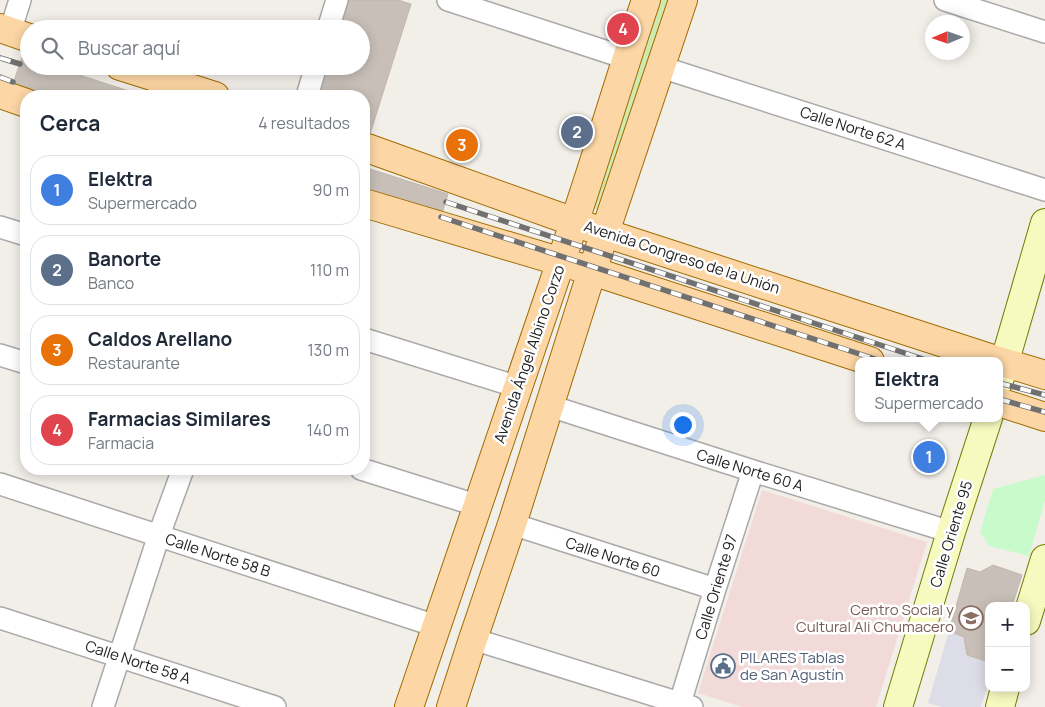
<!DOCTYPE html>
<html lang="es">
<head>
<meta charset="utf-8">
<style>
	body { margin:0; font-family:Manrope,sans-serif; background:#f2f2f3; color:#1f2937 }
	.controls { position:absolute; right:15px; bottom:15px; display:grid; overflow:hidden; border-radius:10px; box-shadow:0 2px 12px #0003 }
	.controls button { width:45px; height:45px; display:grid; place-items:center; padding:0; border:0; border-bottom:1px solid #e0e1e3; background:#fff; color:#1f2937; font:25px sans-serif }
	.compass { position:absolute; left:925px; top:15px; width:45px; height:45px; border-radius:50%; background:#fff; box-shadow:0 2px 12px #0003; rotate:268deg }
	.you { position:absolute; left:682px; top:424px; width:18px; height:18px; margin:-12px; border:4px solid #fff; border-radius:50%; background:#1a73e8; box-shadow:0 0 0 8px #1a73e833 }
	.badge { display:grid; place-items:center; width:32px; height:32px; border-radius:50%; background:#7c3aed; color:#fff; font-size:16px; font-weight:700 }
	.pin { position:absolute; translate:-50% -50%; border:2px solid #fff; box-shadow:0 1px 5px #0006 }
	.popup { position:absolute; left:855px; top:357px; width:148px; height:65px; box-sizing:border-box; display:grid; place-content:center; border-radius:10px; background:#fff; filter:drop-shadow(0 1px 4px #0005); font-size:16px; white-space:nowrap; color:#747a83 }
	.popup b { font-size:19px; color:#1f2937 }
	.popup::after { content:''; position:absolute; left:50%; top:100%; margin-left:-10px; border:10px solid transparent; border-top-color:#fff }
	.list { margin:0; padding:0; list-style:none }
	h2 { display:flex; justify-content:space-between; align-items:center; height:65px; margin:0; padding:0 20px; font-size:21px }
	h2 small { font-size:16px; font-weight:400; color:#747a83 }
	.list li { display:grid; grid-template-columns:32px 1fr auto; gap:15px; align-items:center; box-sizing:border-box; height:70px; margin:0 10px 10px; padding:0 10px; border:1px solid #e0e1e3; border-radius:20px }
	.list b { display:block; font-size:19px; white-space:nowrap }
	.list p { margin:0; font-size:16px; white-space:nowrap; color:#747a83 }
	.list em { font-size:16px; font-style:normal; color:#747a83 }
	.icon { flex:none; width:28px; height:28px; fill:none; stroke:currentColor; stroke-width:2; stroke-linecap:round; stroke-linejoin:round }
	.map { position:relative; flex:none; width:1045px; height:707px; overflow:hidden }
	.search { position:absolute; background:#fff; box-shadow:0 2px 12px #0003; left:20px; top:20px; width:350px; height:55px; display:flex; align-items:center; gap:12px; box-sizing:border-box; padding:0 18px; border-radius:28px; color:#747a83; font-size:19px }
	.panel { position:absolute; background:#fff; box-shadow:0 2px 12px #0003; left:20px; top:90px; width:350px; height:385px; border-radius:20px }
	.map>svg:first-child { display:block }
	.commercial { fill:#f2dad9 }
	.grass { fill:#cdebb0 }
	.park { fill:#c8facc }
	.plaza { fill:#dddde8 }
	.building { fill:#c7bfb8; stroke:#c4b6ab }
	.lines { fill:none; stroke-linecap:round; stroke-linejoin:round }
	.street-casing { stroke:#a9a9a9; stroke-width:24 }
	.secondary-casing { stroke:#707d05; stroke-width:30 }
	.primary-casing { stroke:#a06b00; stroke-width:30 }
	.street { stroke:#fff; stroke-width:21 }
	.secondary { stroke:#f7fabf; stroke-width:28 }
	.primary { stroke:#fcd6a4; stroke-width:28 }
	.rail-casing { stroke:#707070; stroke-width:5.5 }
	.rail { stroke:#fff; stroke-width:4; stroke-dasharray:11; stroke-linecap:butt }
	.labels { text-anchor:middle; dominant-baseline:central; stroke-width:5; stroke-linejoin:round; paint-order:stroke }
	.street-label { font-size:15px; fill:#222; stroke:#fff }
	.education-label { font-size:15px; fill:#785e54; stroke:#fff; text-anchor:end }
	.service-label { font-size:15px; fill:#4e5e75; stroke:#fff; text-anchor:start }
</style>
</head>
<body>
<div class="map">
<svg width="1045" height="707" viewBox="0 0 1045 707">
	<rect width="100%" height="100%" fill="#f2efe9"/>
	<path class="commercial" d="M762,490l165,52 -51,165h-134l-44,-14z"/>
	<path class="grass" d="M660,0h18l-76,212 -10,-4 -3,-4z"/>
	<path class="park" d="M1045,475v25l-16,56 -40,-10 -9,-14 13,-43z"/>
	<path class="plaza" d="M949,631l15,6 3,18 22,7v19l-8,26h-39l-14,-4z"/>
	<path class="building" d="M349,0h49l13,4 -47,149v-57h-46l10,-30h33v-37h-21z
		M22,57l7,2v7h23l92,30h-114l-19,-6z
		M364,167l84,27 -9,29 -75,-23z
		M993,565l29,10 -10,31h-23v56l-22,-7 -3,-18 -15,-6 18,-63 13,4z"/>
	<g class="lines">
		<g class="street-casing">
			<path id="street" d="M448,0l178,58
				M945,0l100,32
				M328,29l9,-29
				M10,32l10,-32
				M661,67l384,123
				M307,96l9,-30
				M0,227l26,8
				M364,339l154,48
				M0,355l26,8
				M550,406l203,65 198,61
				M361,469l118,37
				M0,484l436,142
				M512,524l203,65
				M0,618l275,89
				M473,639l219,68
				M680,703l35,-114 38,-118
				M103,707l56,-172 24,-66"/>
		</g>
		<g class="secondary-casing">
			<path id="secondary" d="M999,381l46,-158
				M1026,621l19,-62
				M898,707l53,-175 37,-114
				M1000,707l5,-19"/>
		</g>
		<g class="primary-casing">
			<path id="primary" d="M0,28l29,10
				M120,66l95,30
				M0,94l26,9
				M367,148l238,85 394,128
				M364,203l228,68 278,90
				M999,361l46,14
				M999,402l46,15
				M409,707c55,-161 110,-322 165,-484 25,-74 47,-149 72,-223
				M451,707l22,-68 39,-115 80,-253 91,-271"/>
		</g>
		<use href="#street" class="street"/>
		<use href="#secondary" class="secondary"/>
		<use href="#primary" class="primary"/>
		<g class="rail-casing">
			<path id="rail" d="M0,58l20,6
				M0,77l13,5
				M446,202l483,159
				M441,217l440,144
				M999,383l46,12
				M999,399l46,13"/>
		</g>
		<use href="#rail" class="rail"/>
	</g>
	<defs>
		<g id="school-ring" transform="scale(1.25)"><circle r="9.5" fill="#fff" stroke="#8d6e63" stroke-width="1.5"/><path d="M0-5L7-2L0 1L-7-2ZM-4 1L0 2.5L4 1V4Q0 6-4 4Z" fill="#8d6e63"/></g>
		<g id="civic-ring" transform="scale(1.25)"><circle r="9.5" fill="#fff" stroke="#5c6f8a" stroke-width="1.5"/><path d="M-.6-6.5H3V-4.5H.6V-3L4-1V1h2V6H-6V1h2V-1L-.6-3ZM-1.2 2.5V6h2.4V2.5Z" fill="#5c6f8a"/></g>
	</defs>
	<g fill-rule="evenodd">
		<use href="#school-ring" x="971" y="618"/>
		<use href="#civic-ring" x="723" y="666"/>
	</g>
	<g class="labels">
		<g class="street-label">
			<text transform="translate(853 128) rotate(18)">Calle Norte 62 A</text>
			<text transform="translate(682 257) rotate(18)">Avenida Congreso de la Unión</text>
			<text transform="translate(529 354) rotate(-71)">Avenida Ángel Albino Corzo</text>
			<text transform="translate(750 470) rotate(17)">Calle Norte 60 A</text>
			<text transform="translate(951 534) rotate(-73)">Calle Oriente 95</text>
			<text transform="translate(218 555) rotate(18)">Calle Norte 58 B</text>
			<text transform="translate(613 557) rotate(18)">Calle Norte 60</text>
			<text transform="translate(716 587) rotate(-73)">Calle Oriente 97</text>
			<text transform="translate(138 662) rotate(18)">Calle Norte 58 A</text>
		</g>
		<g class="education-label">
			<text x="954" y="609">Centro Social y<tspan x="954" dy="17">Cultural Ali Chumacero</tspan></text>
		</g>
		<g class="service-label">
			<text x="740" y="657">PILARES Tablas<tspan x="740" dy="17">de San Agustín</tspan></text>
		</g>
	</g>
</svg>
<div class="controls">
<button>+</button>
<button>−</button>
</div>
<svg class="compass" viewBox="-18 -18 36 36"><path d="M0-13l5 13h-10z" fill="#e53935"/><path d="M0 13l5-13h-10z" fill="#747a83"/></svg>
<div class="you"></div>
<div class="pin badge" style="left:929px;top:457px;background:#3f7fe0">1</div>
<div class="popup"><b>Elektra</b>Supermercado</div>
<div class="pin badge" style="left:577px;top:132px;background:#5c6f8a">2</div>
<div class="pin badge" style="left:462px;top:145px;background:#e8710a">3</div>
<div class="pin badge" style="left:623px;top:29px;background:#e0444e">4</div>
<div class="search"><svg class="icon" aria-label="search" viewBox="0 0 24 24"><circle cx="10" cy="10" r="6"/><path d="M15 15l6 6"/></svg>Buscar aquí</div>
<section class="panel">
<h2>Cerca<small>4 resultados</small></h2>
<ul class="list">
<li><span class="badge" style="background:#3f7fe0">1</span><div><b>Elektra</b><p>Supermercado</p></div><em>90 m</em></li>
<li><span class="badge" style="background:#5c6f8a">2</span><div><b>Banorte</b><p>Banco</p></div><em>110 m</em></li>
<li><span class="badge" style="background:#e8710a">3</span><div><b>Caldos Arellano</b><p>Restaurante</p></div><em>130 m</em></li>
<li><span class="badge" style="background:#e0444e">4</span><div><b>Farmacias Similares</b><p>Farmacia</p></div><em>140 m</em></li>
</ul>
</section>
</div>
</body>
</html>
